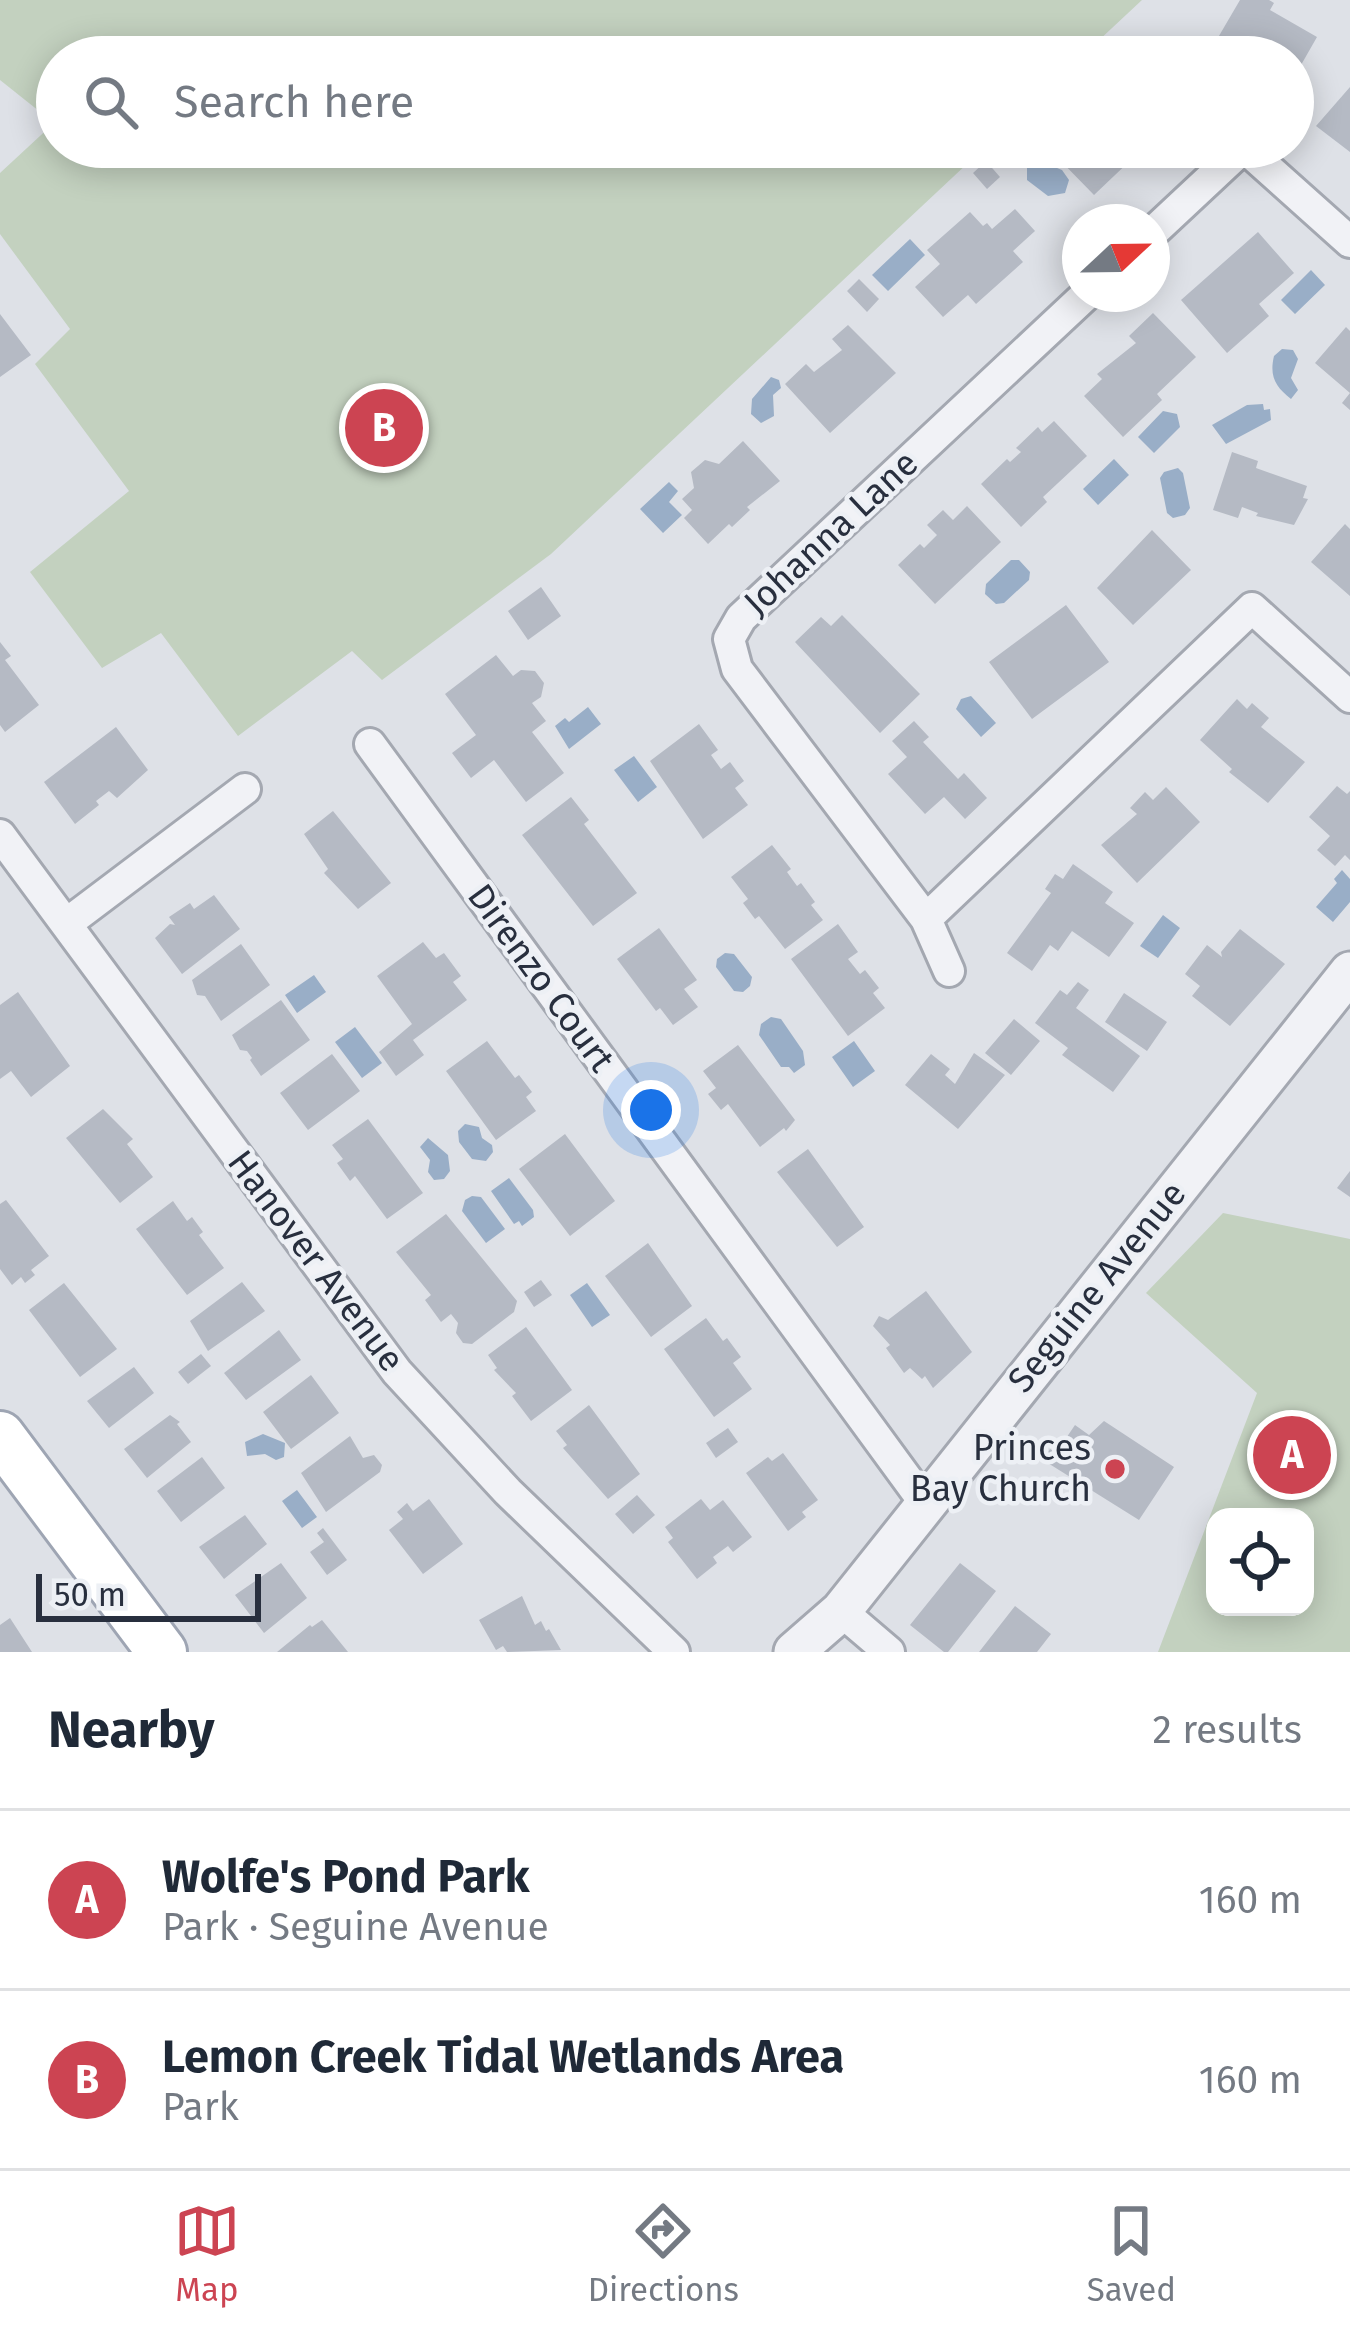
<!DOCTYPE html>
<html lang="en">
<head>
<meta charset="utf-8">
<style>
	body { margin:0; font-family:"Fira Sans",sans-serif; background:#f2f2f3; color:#1f2937 }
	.controls { position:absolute; right:36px; bottom:36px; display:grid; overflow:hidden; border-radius:24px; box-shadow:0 6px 30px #0003 }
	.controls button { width:108px; height:108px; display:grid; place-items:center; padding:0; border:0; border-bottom:3px solid #e0e1e3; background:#fff; color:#1f2937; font:60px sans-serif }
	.compass { position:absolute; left:1062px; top:204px; width:108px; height:108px; border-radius:50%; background:#fff; box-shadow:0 6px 30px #0003; rotate:68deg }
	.scale { position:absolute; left:36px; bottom:30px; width:225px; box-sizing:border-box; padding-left:12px; border:6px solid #282f3e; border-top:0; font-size:33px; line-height:42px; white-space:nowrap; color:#282f3e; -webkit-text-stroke:9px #edf0f5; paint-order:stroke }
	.you { position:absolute; left:651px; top:1110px; width:42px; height:42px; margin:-30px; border:9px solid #fff; border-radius:50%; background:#1a73e8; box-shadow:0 0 0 18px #1a73e833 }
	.badge { display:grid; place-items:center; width:78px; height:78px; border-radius:50%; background:#cc4452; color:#fff; font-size:39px; font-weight:700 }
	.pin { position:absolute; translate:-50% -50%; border:6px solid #fff; box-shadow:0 3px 12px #0006 }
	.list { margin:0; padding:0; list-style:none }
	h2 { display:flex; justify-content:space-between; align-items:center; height:156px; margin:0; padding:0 48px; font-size:51px }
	h2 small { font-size:39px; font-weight:400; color:#747a83 }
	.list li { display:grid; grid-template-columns:78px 1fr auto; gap:36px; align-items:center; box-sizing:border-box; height:180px; padding:0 48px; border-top:3px solid #e0e1e3 }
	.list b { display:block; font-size:45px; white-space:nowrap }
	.list p { margin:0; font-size:39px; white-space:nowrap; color:#747a83 }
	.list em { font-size:39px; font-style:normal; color:#747a83 }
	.icon { flex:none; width:66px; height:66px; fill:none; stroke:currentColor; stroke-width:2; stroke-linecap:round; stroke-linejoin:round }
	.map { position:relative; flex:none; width:1350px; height:1652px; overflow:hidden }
	.search { position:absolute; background:#fff; box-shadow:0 6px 30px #0003; left:36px; right:36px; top:36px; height:132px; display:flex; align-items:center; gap:30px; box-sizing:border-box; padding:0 42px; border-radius:66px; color:#747a83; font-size:45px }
	.sheet { height:516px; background:#fff }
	nav { display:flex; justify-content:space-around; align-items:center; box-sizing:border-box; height:168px; border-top:3px solid #e0e1e3; background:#fff; font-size:33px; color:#747a83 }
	nav a { display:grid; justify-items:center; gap:6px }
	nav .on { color:#cc4452 }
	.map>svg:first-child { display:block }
	.green { fill:#c3d1bf; fill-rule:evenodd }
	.water { fill:#99aec7 }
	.building { fill:#b5bac4 }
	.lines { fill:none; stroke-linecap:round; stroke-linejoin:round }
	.minor-casing { stroke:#a4a8b1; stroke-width:36 }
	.tertiary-casing { stroke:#a4a8b1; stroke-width:45 }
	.primary-casing { stroke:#9ea5b3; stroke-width:54 }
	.minor { stroke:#f1f2f6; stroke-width:30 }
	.tertiary { stroke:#f1f2f6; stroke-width:39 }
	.primary { stroke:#fff; stroke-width:48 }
	.poi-dot { fill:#cc4452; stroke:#edf0f5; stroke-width:4.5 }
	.labels { text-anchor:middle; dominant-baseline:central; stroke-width:9; stroke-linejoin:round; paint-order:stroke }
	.street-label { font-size:36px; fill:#282f3e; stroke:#edf0f5 }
	.poi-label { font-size:36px; fill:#282f3e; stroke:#edf0f5; text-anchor:end }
</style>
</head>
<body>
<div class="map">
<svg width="1350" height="1652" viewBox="0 0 1350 1652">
	<rect width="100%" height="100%" fill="#dee1e7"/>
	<path class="green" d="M0,0h1142l-61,57h-1024v90h928l-434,407 -169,126 -30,-29 -114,85 -77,-103 -59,35 -72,-96 99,-81 -94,-127 35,-35 -70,-95v-61l54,-50 -54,-43z
		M1223,1213l127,26v413h-192l99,-259 -111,-100zM1215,1517h90v90h-90z"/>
	<path class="water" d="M1040,161l22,9 7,10 -4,13 -17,3 -21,-16v-14z
		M910,239l15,16 -37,36 -16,-16z
		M1311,270l14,15 -30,29 -14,-14z
		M1282,349l11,1 5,9 -7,19 7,12 -7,9c-15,-12 -22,-22 -17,-43z
		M771,377l8,3 2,8 -8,7 1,21 -13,7 -10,-9 1,-15z
		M1263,404l1,6 6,-1 1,11 -45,24 -14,-19 35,-20z
		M1163,411l14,3 3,13 -26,26 -16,-16z
		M1114,459l15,16 -31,30 -15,-16z
		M1178,468l5,5 7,35 -5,7 -12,3 -6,-5 -7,-35 4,-6z
		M669,482l9,9 -9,11 13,13 -19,18 -23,-24z
		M1011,560h8l11,12 -1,8 -25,23 -8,1 -11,-10 1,-10z
		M971,696l25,27 -15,14 -25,-28 5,-10z
		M588,707l13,17 -32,25 -14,-23 10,-8 4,4z
		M634,756l23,31 -19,15 -24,-32z
		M1342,870l8,9v23l-17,20 -17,-15 21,-24 -3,-4z
		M1163,915l17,13 -22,30 -18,-12z
		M725,953l9,1 18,23 -2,9 -7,6 -9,-1 -18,-24 1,-8z
		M314,975l12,17 -29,21 -12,-18z
		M771,1017l10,2 22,32 2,14 -11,8 -5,-6h-8l-22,-32 2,-11z
		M355,1027l27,36 -20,15 -27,-36z
		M854,1041l21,30 -22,16 -21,-30z
		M465,1124l14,3 3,11 10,7 1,7 -7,9 -14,-2 -13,-17 -1,-11z
		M428,1138l20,17 2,16 -6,8 -10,1 -6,-8 2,-12 -10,-13z
		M509,1178l24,32 1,7 -12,9 -3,-5 -5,3 -23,-33z
		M472,1196l9,1 24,32 -19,14 -24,-32 3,-11z
		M587,1283l23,32 -18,12 -22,-32z
		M263,1434l22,9 -1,14 -8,3 -11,-6 -18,2 -2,-14z
		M297,1490l20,27 -15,11 -20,-27z"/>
	<path class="building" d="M1240,0h29l5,3 -4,7 47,27 -24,42v-22h-33l-11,-9 -5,9 -28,-16z
		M1350,87v65l-34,-26z
		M1059,147h73l-2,3 5,6 -41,39 -41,-42z
		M986,161l14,16 -13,12 -14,-16z
		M1015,209l20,22 -22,20 10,11 -47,42 -8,-9 -25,22 -28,-30 25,-23 -13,-14 43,-38 13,14 4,-3 5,6z
		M1258,232l36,41 -35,31 10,12 -42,37 -46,-53z
		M859,279l20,20 -12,13 -20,-21z
		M1153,313l43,44 -39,37 5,6 -39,37 -39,-41 18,-17 -5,-5 39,-31 -7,-7z
		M0,314l31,41 -31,22z
		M848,325l48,48 -66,60 -45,-49 21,-20 8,8 28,-22 -10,-11z
		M1346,327l4,4v79l-8,-7 8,-10 -35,-30z
		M1054,421l33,35 -44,41 4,5 -26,25 -40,-43 26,-25 3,3 11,-10 -5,-4 22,-21 4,5z
		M743,441l37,40 -33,26 3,3 -18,17 -3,-3 -21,20 -24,-26 8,-8 -10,-11 12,-11 -3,-16 14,-12 14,4z
		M1232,452l26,9 -2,7 51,18 -4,12 5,1 -14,26 -38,-9 2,-3 -16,-6 -4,11 -25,-8z
		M967,506l34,36 -66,62 -37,-39 22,-21 4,4 13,-13 -10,-10 16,-15 10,10z
		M1345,524l5,5v67l-39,-34z
		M1152,530l39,40 -58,55 -36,-37z
		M541,587l20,29 -33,24 -20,-29z
		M1066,605l43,57 -77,57 -43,-57z
		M842,615l78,79 -40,39 -85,-91 26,-25 10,9z
		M0,642l11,14 -6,4 34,45 -34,27 -5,-7z
		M496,655l17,21 8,-6 14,1 9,12 -3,14 -9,6 14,18 -14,11 32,41 -38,29 -32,-42 -23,18 -19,-25 24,-18 -31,-41z
		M1237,699l10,10 5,-6 17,15 -8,9 44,35 -37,41 -39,-31 3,-3 -32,-29z
		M914,721l15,16 -6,5 35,37 6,-6 23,25 -22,21 -21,-22 -19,17 -37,-40 19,-17 -15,-16z
		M699,724l19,26 -7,5 10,14 9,-7 14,19 -9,7 13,17 -45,34 -53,-78z
		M116,727l32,43 -31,28 -8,-7 -13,10 3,4 -24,19 -31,-42z
		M1337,786l10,8 3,-3v69l-5,-5 -10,11 -18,-16 13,-14 -21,-19z
		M1166,787l34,35 -63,61 -36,-38 36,-31 -7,-6 15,-16 8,8z
		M571,797l18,23 -5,4 53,69 -44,33 -71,-91z
		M333,811l58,72 -33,26 -34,-36 4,-4 -24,-35z
		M772,845l19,24 -4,3 10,14 4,-3 14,19 -4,3 12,15 -38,29 -26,-33 -4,3 -12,-16 5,-4 -17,-22z
		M1073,864l40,28 -8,11 29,20 -25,34 -37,-26 -14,20 -8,-6 -18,26 -25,-18 44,-60 -6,-4 10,-15 8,5z
		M214,895l26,34 -58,45 -27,-36 15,-14 5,1 -6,-8 21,-14 4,6z
		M838,924l20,28 -10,7 12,15 5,-4 14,18 -6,5 12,15 -37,28 -57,-77z
		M659,928l38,52 -13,9 14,18 -25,18 -13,-17 -4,3 -39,-52z
		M1240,929l45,35 -55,62 -38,-30 8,-10 -15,-12 22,-29 15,12 -1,-5z
		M423,942l13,16 8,-5 17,23 -8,6 14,18 -54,40 11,15 -28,21 -17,-24 33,-28 -35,-48z
		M241,944l29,41 -49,36 -16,-25 -8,-1 -5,-15z
		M1078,982l11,8 -13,18 64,48 -27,36 -51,-37 6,-7 -33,-25 25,-33 7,5z
		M18,992l52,74 -39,31 -20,-26 -11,8v-74z
		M1124,993l43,29 -20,29 -42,-29z
		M281,1000l29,40 -49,36 -11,-16 2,-2 -5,-7 -7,-1 -8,-15z
		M1014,1019l26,22 -29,34 -26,-22z
		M487,1041l28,37 4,-3 13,17 -6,5 10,14 -40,29 -50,-69z
		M738,1045l57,75 -9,11 -2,-3 -24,19 -32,-43 -7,6 -13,-16 8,-6 -13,-17z
		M974,1053l31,22 -47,54 -53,-44 26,-31 19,15 -5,6 10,9z
		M332,1054l28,37 -52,39 -28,-37z
		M103,1109l30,30 -6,5 26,33 -33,26 -54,-65z
		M368,1119l55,74 -36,26 -32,-43 -5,5 -13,-18 6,-4 -11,-14z
		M565,1134l50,67 -45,35 -51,-67z
		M808,1149l56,78 -27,20 -60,-75z
		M1350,1171v26l-13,-9z
		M6,1200l43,56 -18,14 4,5 -10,8 -4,-6 -9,8 -12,-16v-65z
		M173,1201l14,20 5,-4 11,15 -4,3 25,33 -37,27 -51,-66z
		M446,1214l71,87 -3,11 -42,32 -9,-1 -7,-10 2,-10 -7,-9 -10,8 -16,-22 6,-5 -35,-43z
		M648,1243l44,63 -41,31 -46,-61z
		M541,1280l11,15 -18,12 -10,-15z
		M242,1282l23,29 -57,40 -18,-30z
		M64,1283l53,66 -37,28 -51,-67z
		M926,1291l46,61 -39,36 -8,-12 -3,3 -12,-11 -6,5 -18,-25 4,-3 -17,-19 6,-10 9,4z
		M706,1318l17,23 4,-3 14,19 -8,6 19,26 -38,28 -50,-68z
		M526,1327l46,63 -41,31 -19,-25 4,-3 -22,-23 3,-2 -9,-13z
		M279,1330l22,30 -55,40 -22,-27z
		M201,1354l10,12 -23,18 -10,-12z
		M134,1367l20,26 -45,35 -22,-27z
		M311,1375l28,38 -48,36 -28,-37z
		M589,1405l51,69 -32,25 -45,-51 4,-3 -11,-14z
		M170,1415l10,7 -3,2 14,18 -44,36 -23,-29z
		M1104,1421l70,46 -35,53 -96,-60 7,-11 6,4 19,-28 14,10z
		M728,1428l10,14 -22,16 -10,-15z
		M350,1436l13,22 11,-3 8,10 -2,7 -54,40 -25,-39z
		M783,1453l35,47 -16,12 4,5 -18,14 -42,-58 22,-16 4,4z
		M202,1457l23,31 -44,34 -24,-31z
		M637,1495l18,20 -22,19 -18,-20z
		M429,1499l34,45 -40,30 -34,-44 14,-11 -6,-7 10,-9 6,8z
		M701,1499l9,11 13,-10 29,37 -19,15 -5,-6 -15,11 4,6 -20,16 -29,-37 5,-4 -8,-11z
		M245,1515l22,29 -43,35 -25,-32z
		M323,1528l24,32 -20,15 -17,-23 14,-10 -7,-9z
		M281,1563l26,35 -43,35 -29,-38z
		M960,1563l36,28 -48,61h-4l-34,-27z
		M522,1596l13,29 6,-4 5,10 3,-2 12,21 -54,2 -4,-6 -7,4 -17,-30z
		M1015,1606l36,28 -14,18h-58z
		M10,1618l22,34h-32v-27z
		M322,1620l26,32h-71l33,-27 2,2z"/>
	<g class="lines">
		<g class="minor-casing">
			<path id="minor" d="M1244,147l106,95
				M1152,233l92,-86
				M370,744l554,758
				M0,835l397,537 111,120 166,160
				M926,919l326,-311 98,89
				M66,924l179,-135
				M949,971l-23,-52 -189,-250 -8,-30 12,-21 346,-324
				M841,1611l48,41"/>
		</g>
		<g class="tertiary-casing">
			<path id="tertiary" d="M794,1652l47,-41 509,-639"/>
		</g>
		<g class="primary-casing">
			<path id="primary" d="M0,1436l162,216"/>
		</g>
		<use href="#minor" class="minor"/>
		<use href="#tertiary" class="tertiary"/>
		<use href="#primary" class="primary"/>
	</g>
	<circle class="poi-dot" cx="1115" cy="1469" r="12"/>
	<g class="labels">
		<g class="street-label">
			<text transform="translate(831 533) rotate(-43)">Johanna Lane</text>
			<text transform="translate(541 978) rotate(54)">Direnzo Court</text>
			<text transform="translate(316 1261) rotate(53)">Hanover Avenue</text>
			<text transform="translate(1097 1287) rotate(-51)">Seguine Avenue</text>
		</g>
		<g class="poi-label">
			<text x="1091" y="1448">Princes<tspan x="1091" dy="41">Bay Church</tspan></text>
		</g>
	</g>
</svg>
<div class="controls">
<button><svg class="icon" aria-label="locate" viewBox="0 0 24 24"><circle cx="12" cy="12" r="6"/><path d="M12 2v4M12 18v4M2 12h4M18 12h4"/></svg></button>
</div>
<svg class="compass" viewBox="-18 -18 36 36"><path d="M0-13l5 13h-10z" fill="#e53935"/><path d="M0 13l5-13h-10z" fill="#747a83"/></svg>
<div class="scale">50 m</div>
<div class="you"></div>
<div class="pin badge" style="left:1292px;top:1455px">A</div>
<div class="pin badge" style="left:384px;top:428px">B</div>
<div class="search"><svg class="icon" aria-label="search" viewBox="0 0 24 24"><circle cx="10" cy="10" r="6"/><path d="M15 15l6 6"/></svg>Search here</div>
</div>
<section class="sheet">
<h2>Nearby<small>2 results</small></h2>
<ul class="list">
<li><span class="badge">A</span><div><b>Wolfe's Pond Park</b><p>Park · Seguine Avenue</p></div><em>160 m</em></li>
<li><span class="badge">B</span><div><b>Lemon Creek Tidal Wetlands Area</b><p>Park</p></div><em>160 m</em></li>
</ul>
</section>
<nav>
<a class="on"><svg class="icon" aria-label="map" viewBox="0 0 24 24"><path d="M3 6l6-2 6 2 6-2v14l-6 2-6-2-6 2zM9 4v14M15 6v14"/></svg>Map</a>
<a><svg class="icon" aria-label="directions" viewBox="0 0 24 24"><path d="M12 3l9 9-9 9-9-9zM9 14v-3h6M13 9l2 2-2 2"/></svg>Directions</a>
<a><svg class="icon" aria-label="saved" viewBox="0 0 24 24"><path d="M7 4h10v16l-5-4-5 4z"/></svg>Saved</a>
</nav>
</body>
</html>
